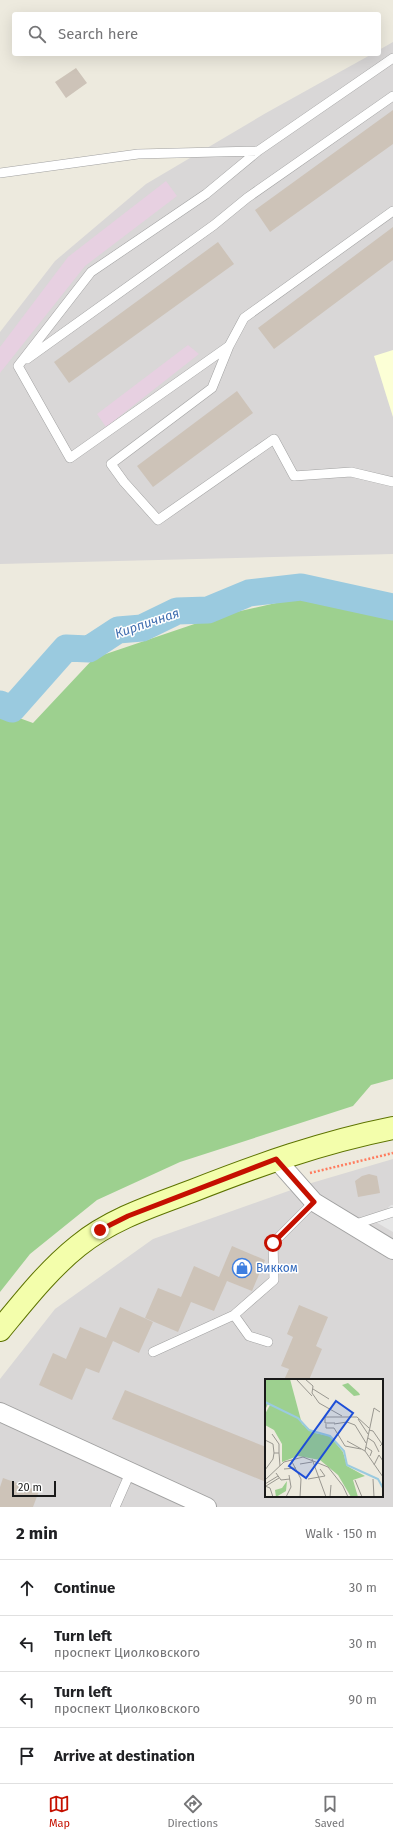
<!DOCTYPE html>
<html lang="en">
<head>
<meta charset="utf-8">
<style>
	body { margin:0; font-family:"Fira Sans",sans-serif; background:#f6f6f6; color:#202124 }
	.scale { position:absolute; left:12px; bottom:10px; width:44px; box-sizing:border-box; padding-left:4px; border:2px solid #1a1a1a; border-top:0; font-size:11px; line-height:14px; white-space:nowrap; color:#1a1a1a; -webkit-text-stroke:3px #fff; paint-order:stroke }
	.stop { position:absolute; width:12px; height:12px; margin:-9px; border:3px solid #c51000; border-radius:50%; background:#fff }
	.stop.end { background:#c51000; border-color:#fff; box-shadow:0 1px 4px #0008 }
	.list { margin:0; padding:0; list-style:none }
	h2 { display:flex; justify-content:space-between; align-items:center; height:52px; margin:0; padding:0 16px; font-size:17px }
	h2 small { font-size:13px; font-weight:400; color:#757577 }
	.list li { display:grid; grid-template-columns:26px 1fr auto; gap:12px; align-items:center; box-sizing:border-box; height:56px; padding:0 16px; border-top:1px solid #e0e0e0 }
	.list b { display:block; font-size:15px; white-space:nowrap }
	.list p { margin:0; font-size:13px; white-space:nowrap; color:#757577 }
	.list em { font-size:13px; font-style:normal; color:#757577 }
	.icon { flex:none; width:22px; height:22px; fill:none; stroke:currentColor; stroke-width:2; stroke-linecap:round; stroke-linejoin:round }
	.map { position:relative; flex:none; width:393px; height:1507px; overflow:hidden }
	.search { position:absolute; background:#fff; box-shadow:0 4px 16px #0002; left:12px; right:12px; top:12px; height:44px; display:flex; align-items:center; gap:10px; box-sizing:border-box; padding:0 14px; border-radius:4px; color:#757577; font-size:15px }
	.sheet { height:276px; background:#fff }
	nav { display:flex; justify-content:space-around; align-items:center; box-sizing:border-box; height:56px; border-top:1px solid #e0e0e0; background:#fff; font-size:11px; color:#757577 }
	nav a { display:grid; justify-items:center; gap:2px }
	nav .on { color:#c51000 }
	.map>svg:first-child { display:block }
	.residential { fill:#d9d7d7; fill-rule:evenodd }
	.industrial { fill:#e7d0e1 }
	.education { fill:#fcffd6 }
	.forest { fill:#9dd08f }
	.parking { fill:#e6e6e6 }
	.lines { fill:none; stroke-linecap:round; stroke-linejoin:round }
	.river { stroke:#9acadf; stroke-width:27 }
	.building { fill:#cdc3b8 }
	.service-casing { stroke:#a1a1a1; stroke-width:10 }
	.minor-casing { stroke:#a1a1a1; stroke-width:20 }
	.secondary-casing { stroke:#5d7300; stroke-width:24 }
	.path { stroke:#ff7c5e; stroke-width:2.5; stroke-dasharray:2 2; stroke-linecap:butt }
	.service { stroke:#fff; stroke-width:9 }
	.minor { stroke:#fff; stroke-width:18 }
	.secondary { stroke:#f3feab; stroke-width:22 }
	.route { stroke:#c51000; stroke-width:5 }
	.labels { text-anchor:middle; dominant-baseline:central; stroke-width:3; stroke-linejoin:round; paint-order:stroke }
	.shop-label { font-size:12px; fill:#366cbe; stroke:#fff; text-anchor:start }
	.water-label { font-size:13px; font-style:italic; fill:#416fb0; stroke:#fff }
	.inset-river { fill:none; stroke:#9acadf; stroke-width:2 }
	.inset-road { fill:none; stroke:#999790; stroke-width:1 }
	.view { fill:#1d4ed8; fill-opacity:0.15; stroke:#1d4ed8; stroke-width:2 }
	.inset-edge { fill:none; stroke:#1a1a1a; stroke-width:2 }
</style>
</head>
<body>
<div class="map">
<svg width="393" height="1507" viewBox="0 0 393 1507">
	<rect width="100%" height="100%" fill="#edeade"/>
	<path class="residential" d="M393,42v512l-393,10v-232l55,-71 91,-77 120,-71 106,-59h7v-4z
		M393,1159v348h-393v-128l55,-70 98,-70 155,-55zM266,1380h116v116h-116z"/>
	<path class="industrial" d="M166,181l11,15 -92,70 -85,107v-26l68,-90z
		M188,345l11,9 -93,73 -9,-13z"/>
	<path class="education" d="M393,350v67l-19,-61z"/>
	<path class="forest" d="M298,598l72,10 23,6v465l-22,6 -18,21 -173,56 -83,38 -67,54 -30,38v-581l33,12 61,-65 124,-42z"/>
	<path class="parking" d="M391,1205h2v27l-19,-11z"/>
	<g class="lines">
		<path class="river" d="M0,704l12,5 54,-61 23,1 29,-19 24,-2 35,-17 31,-1 41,-17 52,-6 92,20"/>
	</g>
	<path class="building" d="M76,68l11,15 -21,15 -11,-16z
		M393,110v34l-123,88 -15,-22z
		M393,227v33l-119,89 -16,-21z
		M218,242l16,22 -165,119 -15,-21z
		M237,391l16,22 -100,74 -16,-21z
		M369,1174l8,2 3,17 -22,4 -3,-16 7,-5z
		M232,1246l33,14 -13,31 -25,-10 -13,30 -23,-9 -13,30 -33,-14 13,-30 23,9 13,-31 25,11z
		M299,1305l29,12 -12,29 6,3 -13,31h-25l5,-11 -8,-3 12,-29 -6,-3z
		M120,1307l33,15 -14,31 -26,-12 -14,32 -13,-5 -14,32 -33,-15 14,-32 13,6 14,-32 26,11z
		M125,1390l141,57v35l-154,-63z
		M3,1478l36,13 -6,16h-33v-20z"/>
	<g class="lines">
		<g class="service-casing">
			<path id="service" d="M0,173l138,-19 120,-3
				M393,211l-149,107 -15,28 -17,42 -101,76 13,18 34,38 116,-81 20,37 57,-4 42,10
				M229,346l-159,112 -52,-92 73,-94 115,-78 52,-43 135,-93
				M27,359l187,-134 33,-27 146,-102
				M353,1225l40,-13
				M234,1315l15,21 19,6
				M153,1352l81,-37 40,-35 -1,-37 41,-41
				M115,1507l15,-34"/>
		</g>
		<g class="minor-casing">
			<path id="minor" d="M276,1159l38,43 79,48
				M0,1412l207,95"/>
		</g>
		<g class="secondary-casing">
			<path id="secondary" d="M0,1330c24,-29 48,-60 78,-84 33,-27 74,-40 114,-55 66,-26 131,-49 201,-63"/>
		</g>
		<path class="path" d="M310,1173l83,-20"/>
		<use href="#service" class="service"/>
		<use href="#minor" class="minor"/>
		<use href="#secondary" class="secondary"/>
	</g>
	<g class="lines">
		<path class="route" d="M100,1230l28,-14 148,-57 38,43 -41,41"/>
	</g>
	<defs>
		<g id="shop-ring" transform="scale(1)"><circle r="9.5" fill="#fff" stroke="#3f7fe0" stroke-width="1.5"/><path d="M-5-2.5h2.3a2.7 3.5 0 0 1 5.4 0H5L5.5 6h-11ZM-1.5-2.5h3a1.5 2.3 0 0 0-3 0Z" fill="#3f7fe0"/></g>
	</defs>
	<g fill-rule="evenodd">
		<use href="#shop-ring" x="242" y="1268"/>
	</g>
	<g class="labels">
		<g class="shop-label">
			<text x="256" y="1268">Викком</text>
		</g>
		<g class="water-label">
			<text transform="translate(147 623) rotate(-19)">Кирпичная</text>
		</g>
	</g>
	<g transform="translate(265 1379)">
		<rect width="118" height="118" fill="#edeade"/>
		<path d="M0,0h25l12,45 13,9 15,3 13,16 4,14 18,10 -12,4 5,17h-7l-13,-22 -18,-15 -22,-4 -16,6v-18l-8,-14 -9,-5v-11l5,-9 -2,-1 -3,6zM83,4l11,10 1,2 -6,1 -12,-11zM22,102l-1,10 -10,6 -1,-7 7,-2z" fill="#9dd08f"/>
		<path class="inset-river" d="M0,23l33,16 11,12 21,6 14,15 3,14 31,14 5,9"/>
		<path class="inset-road" d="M31,0l16,17M40,0l8,7 -1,7 7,10 23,13M48,10l16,10M93,40l10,15M70,44h-10v-6h32l12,11M61,45v4h8l11,18 16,3M69,45l13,-2 8,3 11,18M104,51l4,1 9,13 -2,2M7,55l7,10v9M103,59l6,4 5,10M0,61l8,4 1,9h5l1,13M82,62l18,10 18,26M101,68l6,4 -2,5M100,72l9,-43 6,4M47,80l14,38M26,81l10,19 -1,18M35,85l12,-2M109,86l5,-10 4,6M19,90l12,-1M0,91l8,-11 1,-6M11,94l5,7 9,-1M43,100l17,-3 -5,-7M108,100l1,18M0,101l19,-18 19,-5 25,10 15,19 5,11M90,101l7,17M0,105l13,-8M0,107l5,2 3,9M1,107l13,-8M21,118l5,-10 -2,-12M65,118l1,-12"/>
		<path class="view" d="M71,22l17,12 -47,65 -17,-12z"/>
		<rect width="118" height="118" class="inset-edge"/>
	</g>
</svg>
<div class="scale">20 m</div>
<div class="stop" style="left:273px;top:1243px"></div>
<div class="stop end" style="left:100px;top:1230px"></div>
<div class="search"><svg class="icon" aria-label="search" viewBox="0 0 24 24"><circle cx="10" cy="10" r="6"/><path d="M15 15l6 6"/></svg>Search here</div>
</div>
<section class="sheet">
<h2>2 min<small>Walk · 150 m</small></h2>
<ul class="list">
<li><svg class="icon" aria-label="ahead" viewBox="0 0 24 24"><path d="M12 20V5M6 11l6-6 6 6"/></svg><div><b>Continue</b></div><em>30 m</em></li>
<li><svg class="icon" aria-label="left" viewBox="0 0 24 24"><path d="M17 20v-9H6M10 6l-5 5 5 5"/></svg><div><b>Turn left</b><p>проспект Циолковского</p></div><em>30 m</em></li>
<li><svg class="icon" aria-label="left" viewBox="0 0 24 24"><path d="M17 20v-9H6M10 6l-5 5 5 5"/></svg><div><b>Turn left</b><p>проспект Циолковского</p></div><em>90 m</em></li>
<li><svg class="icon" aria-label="arrive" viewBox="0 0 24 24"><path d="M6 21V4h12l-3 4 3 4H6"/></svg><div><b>Arrive at destination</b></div></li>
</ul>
</section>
<nav>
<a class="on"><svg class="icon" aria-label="map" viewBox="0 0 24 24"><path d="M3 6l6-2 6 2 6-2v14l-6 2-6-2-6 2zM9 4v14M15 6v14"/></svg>Map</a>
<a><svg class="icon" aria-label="directions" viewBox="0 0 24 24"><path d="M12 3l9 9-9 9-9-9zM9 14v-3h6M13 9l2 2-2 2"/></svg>Directions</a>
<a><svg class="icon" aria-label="saved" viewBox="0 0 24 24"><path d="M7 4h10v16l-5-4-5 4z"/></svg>Saved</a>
</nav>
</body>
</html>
